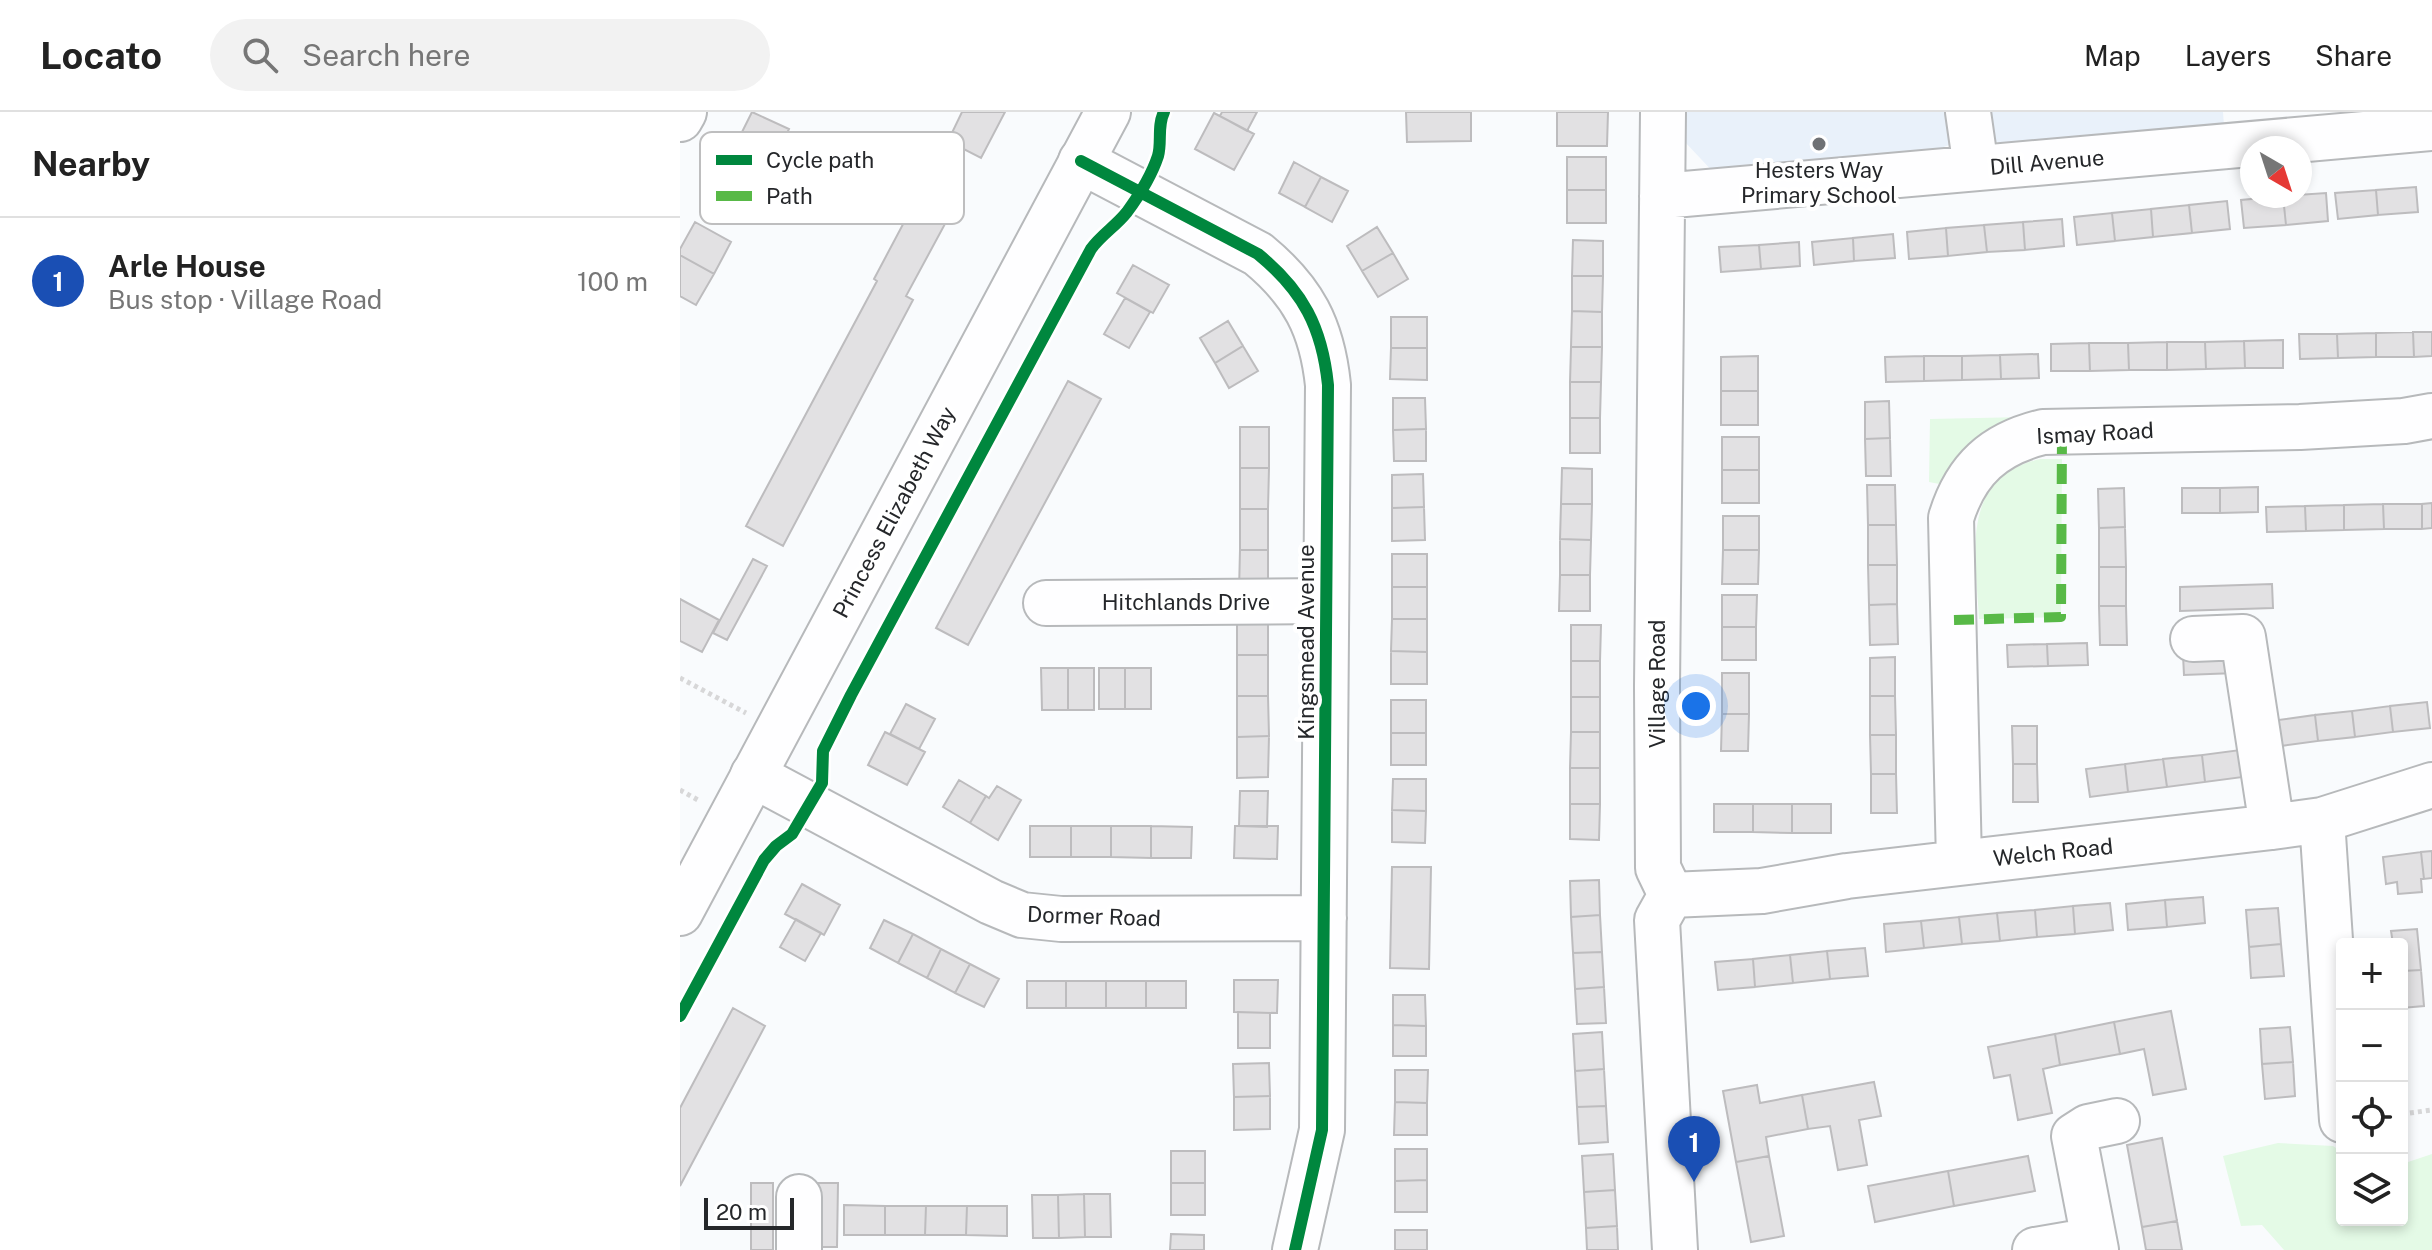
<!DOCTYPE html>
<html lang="en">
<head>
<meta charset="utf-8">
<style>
	body { margin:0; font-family:"Public Sans",sans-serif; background:#f2f2f2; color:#222 }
	.controls { position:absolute; right:24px; bottom:24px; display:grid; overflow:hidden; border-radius:8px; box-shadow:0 4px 12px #0003 }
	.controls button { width:72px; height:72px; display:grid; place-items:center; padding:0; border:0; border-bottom:2px solid #e0e0e0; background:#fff; color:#222; font:40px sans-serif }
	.compass { position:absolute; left:1560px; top:24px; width:72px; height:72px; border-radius:50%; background:#fff; box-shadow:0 4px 12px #0003; rotate:141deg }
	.scale { position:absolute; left:24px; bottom:20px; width:90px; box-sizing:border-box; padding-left:8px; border:4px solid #25272a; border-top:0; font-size:22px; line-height:28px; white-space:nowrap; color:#25272a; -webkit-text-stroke:6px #fff; paint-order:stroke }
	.you { position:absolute; left:1016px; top:594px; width:28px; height:28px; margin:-20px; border:6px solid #fff; border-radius:50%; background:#1a73e8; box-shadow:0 0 0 12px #1a73e833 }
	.badge { display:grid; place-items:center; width:52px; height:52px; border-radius:50%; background:#6f7174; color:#fff; font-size:26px; font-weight:700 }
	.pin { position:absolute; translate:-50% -66px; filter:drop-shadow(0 2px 4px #0008) }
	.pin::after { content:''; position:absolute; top:42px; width:28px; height:24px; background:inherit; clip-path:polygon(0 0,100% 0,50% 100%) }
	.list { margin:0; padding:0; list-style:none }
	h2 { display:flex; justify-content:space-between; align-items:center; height:104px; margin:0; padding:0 32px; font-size:34px }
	h2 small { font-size:26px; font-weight:400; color:#767676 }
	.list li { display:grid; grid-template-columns:52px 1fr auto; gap:24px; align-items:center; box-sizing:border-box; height:128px; padding:0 32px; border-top:2px solid #e0e0e0 }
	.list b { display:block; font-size:30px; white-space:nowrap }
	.list p { margin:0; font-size:26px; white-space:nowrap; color:#767676 }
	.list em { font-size:26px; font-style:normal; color:#767676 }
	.icon { flex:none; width:44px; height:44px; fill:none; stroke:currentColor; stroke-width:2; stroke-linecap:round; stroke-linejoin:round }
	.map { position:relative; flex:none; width:1752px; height:1138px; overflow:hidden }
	header { display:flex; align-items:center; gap:48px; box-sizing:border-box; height:112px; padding:0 40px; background:#fff; border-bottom:2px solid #e0e0e0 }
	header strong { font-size:38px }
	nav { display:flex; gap:44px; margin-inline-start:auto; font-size:28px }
	.search { width:560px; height:72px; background:#f2f2f2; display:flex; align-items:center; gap:20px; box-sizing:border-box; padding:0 28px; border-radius:44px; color:#767676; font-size:30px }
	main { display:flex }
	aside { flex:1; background:#fff }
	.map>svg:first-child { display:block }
	.built { fill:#e9f1fa }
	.green { fill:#e4fae6 }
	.building { fill:#e2e1e3; stroke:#bdbcbe; stroke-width:2 }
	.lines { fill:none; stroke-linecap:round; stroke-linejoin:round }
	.minor-casing { stroke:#b7b9bb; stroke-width:48 }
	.major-casing { stroke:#b7b9bb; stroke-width:48 }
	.path { stroke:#d7d7d8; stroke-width:5; stroke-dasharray:4 4; stroke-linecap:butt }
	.minor { stroke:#fefeff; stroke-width:44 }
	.major { stroke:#fefeff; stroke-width:44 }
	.quiet { stroke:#58b947; stroke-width:10; stroke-dasharray:20 10; stroke-linecap:butt }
	.cycleway-casing { stroke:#fff; stroke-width:17 }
	.cycleway { stroke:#00873e; stroke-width:12 }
	.poi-dot { fill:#6f7174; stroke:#fff; stroke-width:3 }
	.labels { text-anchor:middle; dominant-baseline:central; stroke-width:8; stroke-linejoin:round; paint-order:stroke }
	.street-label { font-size:22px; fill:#25272a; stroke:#fff }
	.poi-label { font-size:22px; fill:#25272a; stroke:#fff }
	.key { fill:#fff; stroke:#bebebf; stroke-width:2 }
	.key-label { font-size:22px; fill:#25272a }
</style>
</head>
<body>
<header>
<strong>Locato</strong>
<div class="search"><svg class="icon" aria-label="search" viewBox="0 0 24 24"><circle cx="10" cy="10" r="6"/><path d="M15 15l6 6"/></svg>Search here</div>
<nav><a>Map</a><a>Layers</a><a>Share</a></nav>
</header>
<main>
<aside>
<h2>Nearby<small></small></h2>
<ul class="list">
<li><span class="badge" style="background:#1a4fb4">1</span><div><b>Arle House</b><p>Bus stop · Village Road</p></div><em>100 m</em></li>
</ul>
</aside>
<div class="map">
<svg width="1752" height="1138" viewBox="0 0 1752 1138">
	<rect width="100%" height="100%" fill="#f9fbfd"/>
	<path class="built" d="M1005,0h538l1,14 -199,21 -53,-10 -57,20 -198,19 -33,-35z"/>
	<path class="green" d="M1345,305l-75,69 -21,-4 1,-63z
		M1360,347h22l-1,158 -82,2c-3,-63 -21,-141 61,-160z
		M1598,1031l55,3 9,6v68h60v-56l30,-10v96h-148l-22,-25 -21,1 -18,-70z"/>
	<path class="building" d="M72,0l37,17 -13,27 -37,-18z
		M282,0h43l-24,46 -33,-17z
		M542,0h35l-10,19 -27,-15z
		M726,0h65v29l-64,1z
		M877,0h51l-1,34h-50z
		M534,1l40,21 -20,36 -39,-21z
		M887,45h39v33h-39z
		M614,50l27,15 -16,30 -26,-14z
		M641,65l27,14 -16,31 -27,-15z
		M1736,75l2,25 -40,3 -2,-25z
		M887,78h39v33h-39z
		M1696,78l2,25 -40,4 -3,-26z
		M1646,81l2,28 -42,4 -3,-29z
		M239,82l33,17 -46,85 7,4 -130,246 -37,-20 131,-245 -3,-2z
		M1603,84l3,29 -42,3 -3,-28z
		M1547,89l3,28 -38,4 -3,-28z
		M1509,93l3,28 -39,4 -2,-28z
		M1471,97l2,28 -38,4 -3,-28z
		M1432,101l3,28 -38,4 -3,-28z
		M1382,107l2,27 -39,4 -2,-28z
		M15,110l36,20 -17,32 -34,-19v-6z
		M1343,110l2,28 -38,2 -3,-27z
		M1304,113l3,27 -39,4 -2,-28z
		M697,115l16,26 -31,18 -15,-25z
		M1266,116l2,28 -39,3 -2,-27z
		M1213,122l2,24 -41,3 -1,-23z
		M1173,126l1,23 -40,4 -2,-23z
		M893,128l30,1v35h-31z
		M1119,130l1,24 -39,3 -2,-24z
		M1079,133l2,24 -40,3 -2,-25z
		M713,141l15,26 -30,18 -16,-26z
		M0,143l34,19 -18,31 -16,-9z
		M453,153l36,20 -16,28 -36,-20z
		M892,164h31l-1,36 -30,-1z
		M445,186l25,14 -21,36 -25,-14z
		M892,199l30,1v35h-31z
		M711,205h36v31h-36z
		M548,209l15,25 -28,17 -15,-25z
		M1733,220h19v24l-18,1z
		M1733,220l1,25h-38v-24z
		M1696,221v24l-38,1 -1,-24z
		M1619,222h38l1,24 -38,1z
		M1603,228v28h-38l-1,-27z
		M1564,229l1,27 -39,1 -1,-27z
		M1487,230h38l1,27 -39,1z
		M1487,230v28h-38l-1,-27z
		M1409,231h39l1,27 -39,1z
		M1409,231l1,28h-39v-27z
		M563,234l15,25 -29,17 -14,-25z
		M891,235h31l-1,35h-31z
		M711,236h36v32l-37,-1z
		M1358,242l1,24 -38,1 -1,-24z
		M1320,243l1,24 -39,1v-24z
		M1078,244v35h-37v-34z
		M1244,244h38v24l-38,1z
		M1244,244v25l-38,1 -1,-25z
		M388,269l33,18 -133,246 -32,-17z
		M890,270h31l-1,36h-30z
		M1041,279h37v34h-37z
		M713,286h32l1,31 -33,1z
		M1209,289l1,37 -25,1v-37z
		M890,306h30v35h-30z
		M560,315h29v41h-29z
		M746,317v32h-32l-1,-31z
		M1042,325h37v33h-37z
		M1210,326l1,38h-25l-1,-37z
		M560,356h29l-1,41h-28z
		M882,356l30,1v35h-31z
		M1042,358h37v33h-37z
		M743,362l1,33 -32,1v-33z
		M1187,373h28l1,40h-28z
		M1578,375v25l-38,1v-25z
		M1444,376l1,39 -26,1 -1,-39z
		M1502,376h38v25h-38z
		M1752,391v25l-10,1v-25z
		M881,392h31l-1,36 -31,-1z
		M1703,392h39v25h-38z
		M1703,392l1,25 -40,1v-25z
		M1664,393v25l-38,1 -1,-25z
		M1625,394l1,25 -39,1 -1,-25z
		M744,395l1,33 -33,1v-33z
		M560,397h28v41h-28z
		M1043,404h36v34h-36z
		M1188,413h28l1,40h-29z
		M1445,415l1,40h-27v-39z
		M880,427l31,1 -1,35h-30z
		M560,438h28v41h-29z
		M1043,438h36l-1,34h-36z
		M712,442h35v33h-35z
		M73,447l14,7 -40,74 -14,-7z
		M1188,453h29v39l-28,1z
		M1419,455h27v39h-27z
		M880,463h30v36h-31z
		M1592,472l1,24 -93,3v-24z
		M712,475h35v32h-35z
		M1042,483h35l-1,32h-34z
		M0,487l39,21 -17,32 -22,-11z
		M1217,492l1,40 -28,1 -1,-40z
		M1419,494h27l1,39h-27z
		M557,502h31v41h-31z
		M712,507h35v33l-36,-1z
		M891,513h30l-1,36h-29z
		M1042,515h34v33h-34z
		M1407,531l1,22 -40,1 -1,-22z
		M1367,532l1,22 -40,1 -1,-22z
		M711,539l36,1v32h-36z
		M1555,541l1,20 -52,2 -1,-20z
		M557,543h31v41h-31z
		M1215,545v39h-25v-38z
		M891,549h29v36h-29z
		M361,556h27v42h-26z
		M388,556h26v42h-26z
		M419,556h26v41h-26z
		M445,556h26v41h-26z
		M1042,561h27v41h-27z
		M557,584h31l1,40 -32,1z
		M1190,584h25l1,39h-26z
		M891,585h29v35h-29z
		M711,588h35v33h-35z
		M1747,590l3,26 -37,4 -3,-26z
		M226,592l29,15 -16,30 -29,-15z
		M1710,594l3,26 -38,5 -3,-26z
		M1672,599l3,26 -37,4 -3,-26z
		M1042,602h27l-1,37h-27z
		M1635,603l3,26 -37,5 -3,-26z
		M1332,614h25v38h-24z
		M205,620l40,20 -18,33 -39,-20z
		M891,620h29v36h-30z
		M711,621h35v32h-35z
		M1190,623h26v39h-25z
		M589,624l-1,41 -31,1v-41z
		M1560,638l3,27 -38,5 -3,-27z
		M1522,643l3,27 -38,5 -4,-28z
		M1483,647l4,28 -39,5 -3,-28z
		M1333,652h24l1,38h-25z
		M1445,652l3,28 -38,5 -4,-28z
		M890,656h30v36h-30z
		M1191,662h25l1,39h-26z
		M713,667h33v32l-34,-1z
		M279,668l27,16 -16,27 -27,-16z
		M317,674l24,14 -23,40 -28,-17 16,-27 3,2z
		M560,679h28l-1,36 -28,-1z
		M890,692h30l-1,36 -29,-1z
		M1034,692h39v28h-39z
		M1073,692h39v29l-39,-1z
		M1112,692h39v29h-39z
		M712,698l34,1 -1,32 -33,-1z
		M350,714h41v31h-41z
		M391,714h40v31h-40z
		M431,714h40v32l-40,-1z
		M471,714l41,1 -1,31h-40z
		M555,714h43l-1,33 -43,-1z
		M1752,739v27l-8,1 -3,-27z
		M1741,740l3,27h-3l1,13 -24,2 -1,-12 -11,2 -3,-27z
		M712,755h39l-2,102 -39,-1z
		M919,768l1,35 -29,2 -1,-36z
		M122,772l38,21 -16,30 -39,-21z
		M1523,785l2,26 -38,4 -2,-27z
		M1485,788l2,27 -39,3 -2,-26z
		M1430,791l3,27 -38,4 -2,-28z
		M1393,794l2,28 -38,3 -2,-27z
		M1598,796l3,36 -32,3 -3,-37z
		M1355,798l2,27 -37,4 -3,-28z
		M1317,801l3,28 -38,3 -3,-27z
		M920,803l2,37 -29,1 -2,-36z
		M1279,805l3,27 -38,4 -3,-27z
		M116,807l25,14 -16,28 -25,-14z
		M204,808l29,14 -15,29 -28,-15z
		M1241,809l3,27 -38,4 -2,-28z
		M1737,817l4,41 -19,1v-27h-9l-2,-13z
		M233,822l28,15 -14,29 -29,-15z
		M1601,832l3,32 -33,2 -2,-31z
		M1185,836l3,28 -38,3 -3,-28z
		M261,837l29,15 -15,29 -28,-15z
		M1147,839l3,28 -37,4 -3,-28z
		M922,840l2,35 -29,2 -2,-36z
		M1110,843l3,28 -38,4 -2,-28z
		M1073,847l2,28 -37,3 -3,-28z
		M290,852l29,15 -15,28 -29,-14z
		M1741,858l3,36 -22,2v-37z
		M554,868h44l-1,33 -43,-1z
		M347,869h39v27h-39z
		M386,869h40v27h-40z
		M426,869h40v27h-40z
		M466,869h40v27h-40z
		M924,875l2,36 -29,1 -2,-35z
		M713,883h32l1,31 -33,-1z
		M53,896l32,18 -85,160v-78z
		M1491,899l15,78 -33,6 -9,-46 -24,5 -6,-32z
		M558,900l32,1v35h-32z
		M1434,910l6,32 -60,11 -5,-31z
		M713,913l33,1v30h-33z
		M1610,915l3,35 -31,2 -2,-35z
		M922,920l2,37 -29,2 -2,-37z
		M1375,922l5,31 -17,4 9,44 -34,7 -8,-45 -16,3 -6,-31z
		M1613,950l2,34 -30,3 -3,-35z
		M589,951l1,33 -36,1 -1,-33z
		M924,957l2,37 -29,1 -2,-36z
		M715,958h33l-1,33 -32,-1z
		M1194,970l7,34 -22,4 8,45 -29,5 -8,-44 -22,3 -6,-34z
		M1077,973l3,18 42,-8 6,34 -42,8 3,19 -33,6 -13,-71z
		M590,984v33l-36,1v-33z
		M715,990l32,1v32h-33z
		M926,994l2,36 -29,2 -2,-37z
		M1482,1026l15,83 -35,6 -15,-82z
		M715,1037h32v31l-32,1z
		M491,1039h34v32h-34z
		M933,1042l2,36 -31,2 -2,-36z
		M1089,1044l15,80 -33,6 -15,-80z
		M1348,1044l7,35 -81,15 -6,-35z
		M1268,1059l6,35 -79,16 -7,-36z
		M747,1068v32h-32v-31z
		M71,1071h22v67h-22z
		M136,1071h22l-1,64h-22z
		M491,1071h34v32h-34z
		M935,1078l2,36 -31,2 -2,-36z
		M404,1082h26l1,43h-26z
		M404,1082l1,43 -26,1 -1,-43z
		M352,1083h26l1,43h-26z
		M164,1093l41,1v29h-41z
		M205,1094h41l-1,29h-40z
		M246,1094h41l-1,29h-41z
		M287,1094h40v30l-41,-1z
		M1497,1109l5,29h-36l-4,-23z
		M937,1114l1,24h-31l-1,-22z
		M715,1118h32v20h-32z
		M491,1122l33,1v15h-34z"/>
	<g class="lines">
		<g class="minor-casing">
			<path id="minor" d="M983,0l-6,575 1,181 13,27
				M1288,0l8,56
				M0,7l4,-7
				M401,49l177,93c45,37 64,73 70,131l-6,745 -27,120
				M982,84l770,-68
				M366,491l280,-2
				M1513,527l50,-2 29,190
				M73,663l238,127 31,13 39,4 263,-1
				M1642,708l20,300
				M1279,750l-8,-344c15,-49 43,-74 92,-86l257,-5 104,-6 28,-5
				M991,783l91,-4 85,-15 425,-49 50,-7 110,-35
				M991,783l-14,25 18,330
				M119,1085v53
				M1355,1138l59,-10
				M1416,1138l-22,-114 14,-9 29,-6"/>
		</g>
		<g class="major-casing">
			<path id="major" d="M0,801l428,-801"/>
		</g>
		<path class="path" d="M0,566l66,35
			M0,678l18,10
			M1722,1002l30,-4"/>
		<use href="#minor" class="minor"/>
		<use href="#major" class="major"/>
		<path class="quiet" d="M1274,508l107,-3 1,-185"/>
		<g class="cycleway-casing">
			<path id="cycleway" d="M401,49l177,93c45,37 64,73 70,131l-6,745 -27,120
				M0,904l84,-156 12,-14 16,-12 30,-51 1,-32 28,-56 240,-446c10,-14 25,-23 36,-37 11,-15 25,-38 31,-56 4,-14 -1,-30 6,-44"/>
		</g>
		<use href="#cycleway" class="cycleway"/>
	</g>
	<circle class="poi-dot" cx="1139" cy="32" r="8"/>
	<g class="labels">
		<g class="street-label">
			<text transform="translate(1367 50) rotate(-5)">Dill Avenue</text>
			<text transform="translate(1415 321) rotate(-3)">Ismay Road</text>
			<text transform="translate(214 400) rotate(-62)">Princess Elizabeth Way</text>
			<text x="506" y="490">Hitchlands Drive</text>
			<text transform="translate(626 530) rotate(-90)">Kingsmead Avenue</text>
			<text transform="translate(977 572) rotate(-90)">Village Road</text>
			<text transform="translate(1373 740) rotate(-6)">Welch Road</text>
			<text transform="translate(414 804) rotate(2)">Dormer Road</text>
		</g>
		<g class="poi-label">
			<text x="1139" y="58">Hesters Way<tspan x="1139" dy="25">Primary School</tspan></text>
		</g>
	</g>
	<rect x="20" y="20" width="264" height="92" rx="12" class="key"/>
	<rect x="36" y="43" width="36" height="10" fill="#00873e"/>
	<rect x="36" y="79" width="36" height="10" fill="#58b947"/>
	<g class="key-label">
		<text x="86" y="56">Cycle path</text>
		<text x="86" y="92">Path</text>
	</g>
</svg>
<div class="controls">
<button>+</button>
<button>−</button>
<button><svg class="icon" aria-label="locate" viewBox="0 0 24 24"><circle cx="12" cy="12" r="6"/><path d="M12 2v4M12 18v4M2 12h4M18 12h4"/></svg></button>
<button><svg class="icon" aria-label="layers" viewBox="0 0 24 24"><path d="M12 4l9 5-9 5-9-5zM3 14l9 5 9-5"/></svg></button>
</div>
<svg class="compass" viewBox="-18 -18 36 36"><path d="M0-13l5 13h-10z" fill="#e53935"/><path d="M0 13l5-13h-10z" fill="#767676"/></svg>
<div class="scale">20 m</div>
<div class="you"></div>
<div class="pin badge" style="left:1014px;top:1070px;background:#1a4fb4">1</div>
</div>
</main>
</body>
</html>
